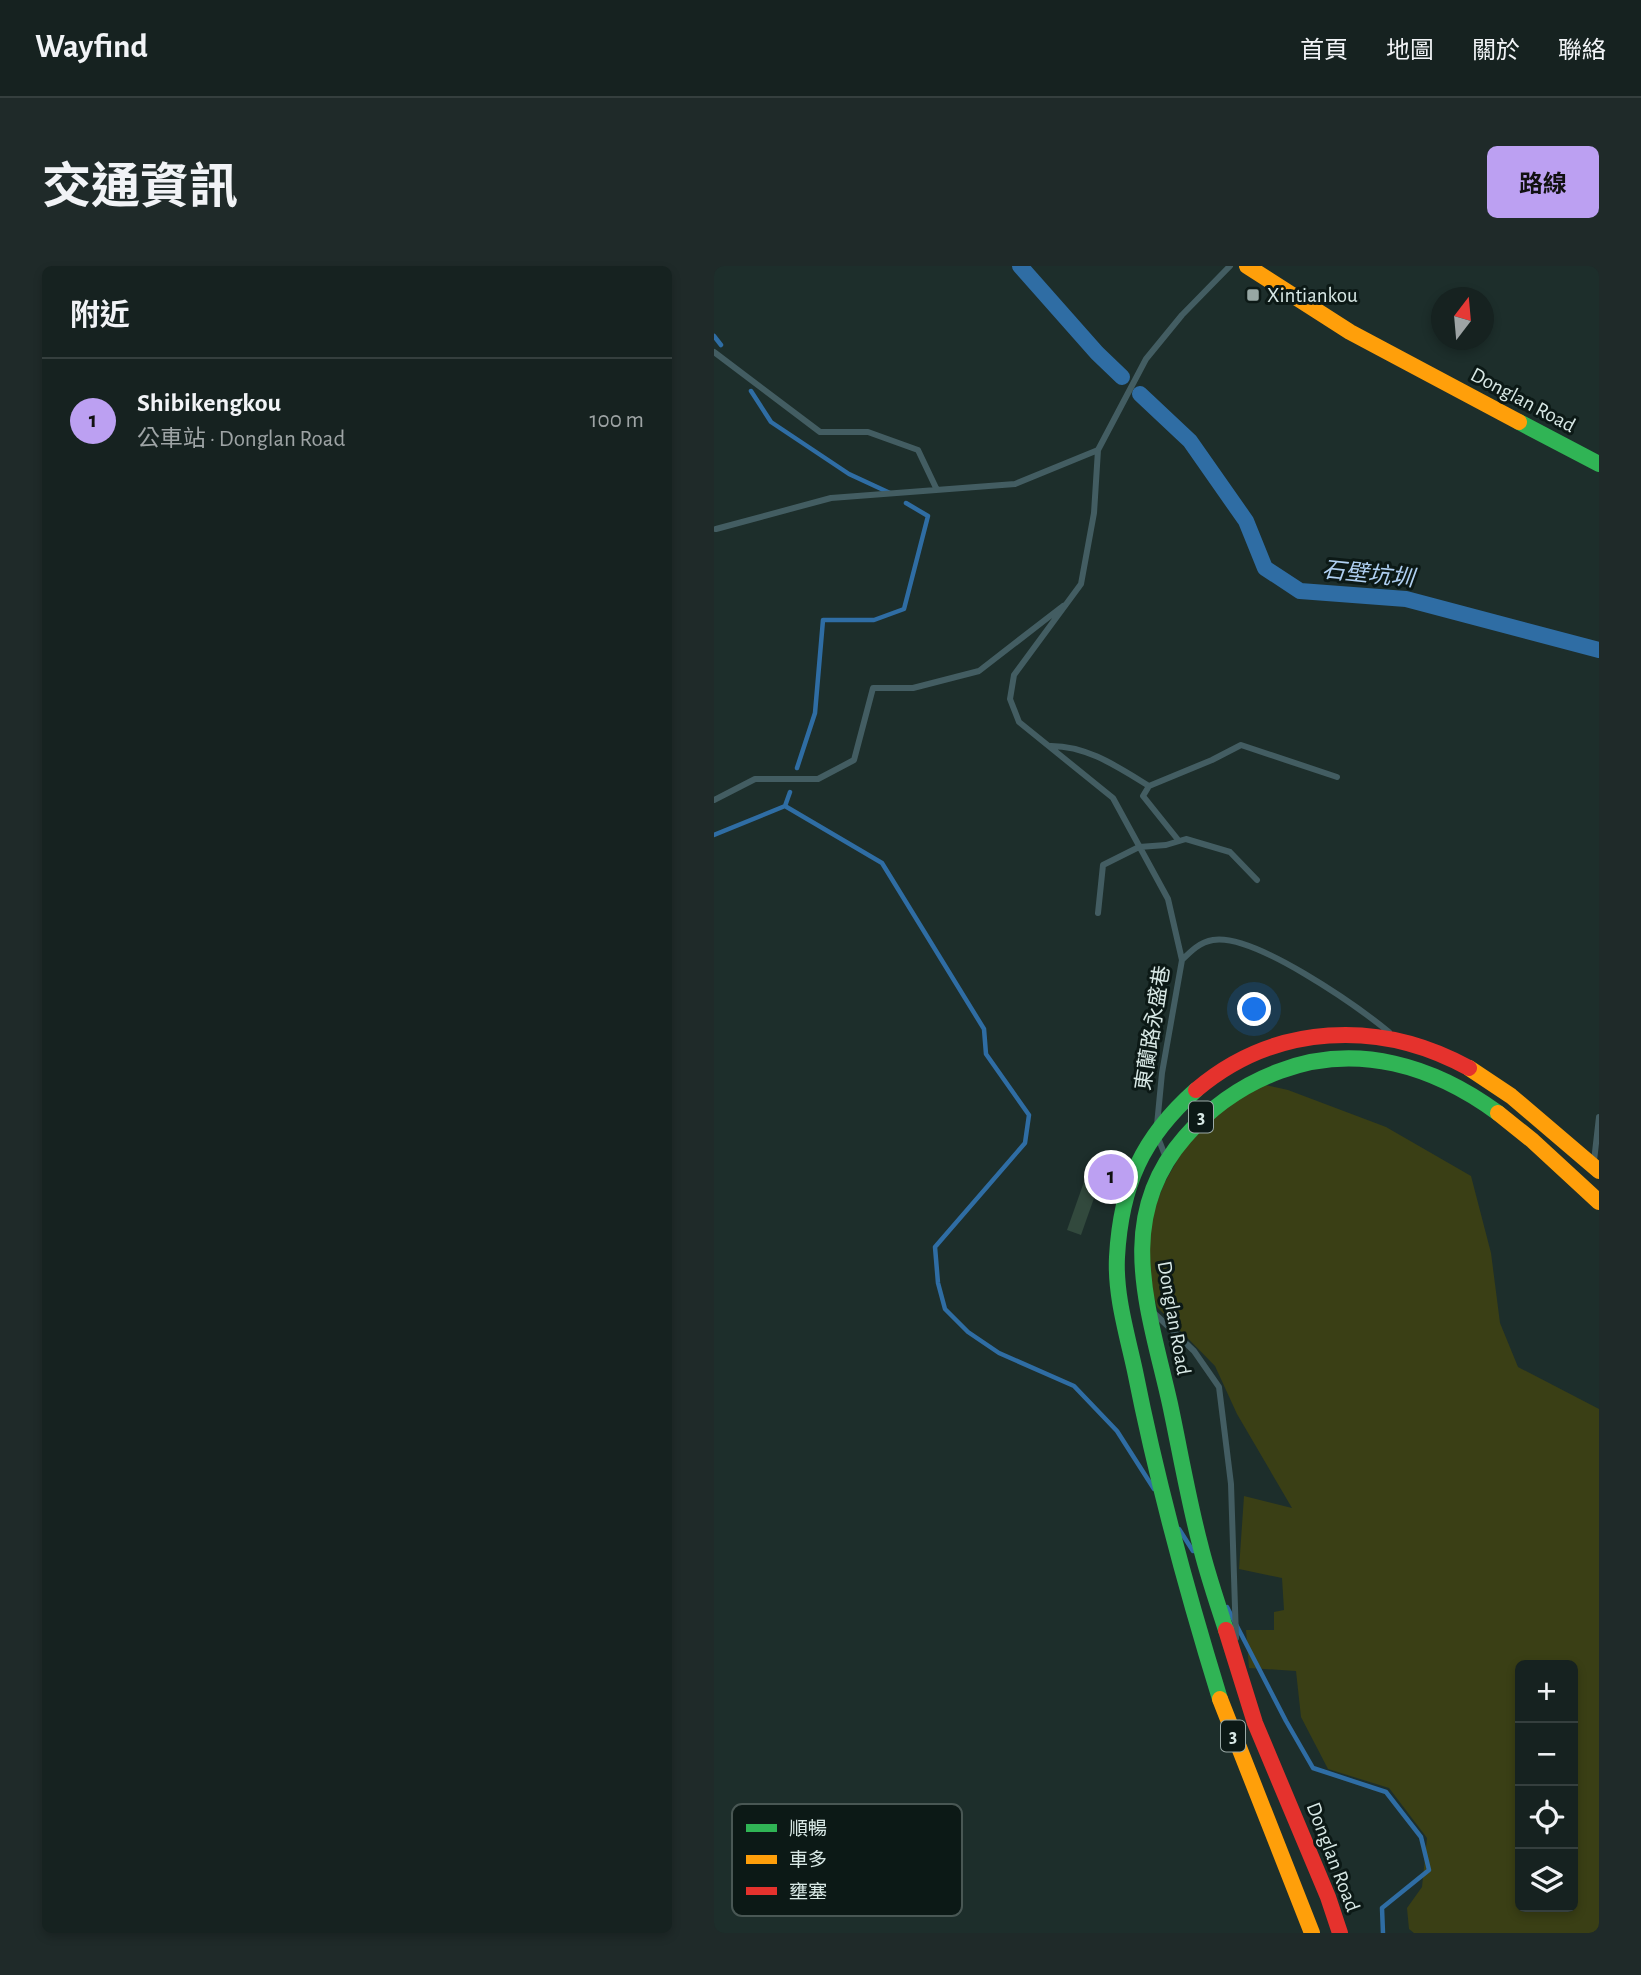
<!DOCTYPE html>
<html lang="zh-TW">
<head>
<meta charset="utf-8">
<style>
	body { margin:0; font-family:"Alegreya Sans","Noto Sans TC",sans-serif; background:#1f2a29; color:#f1f3f6 }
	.controls { position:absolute; right:21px; bottom:21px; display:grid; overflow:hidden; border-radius:10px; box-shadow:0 4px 10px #0003 }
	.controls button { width:63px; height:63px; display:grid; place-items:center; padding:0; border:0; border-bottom:2px solid #353f3e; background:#162220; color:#f1f3f6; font:35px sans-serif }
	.compass { position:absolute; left:717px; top:21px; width:63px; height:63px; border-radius:50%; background:#162220; box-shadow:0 4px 10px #0003; rotate:16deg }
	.you { position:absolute; left:541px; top:744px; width:24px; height:24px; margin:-18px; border:5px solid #fff; border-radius:50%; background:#1a73e8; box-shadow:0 0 0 10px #1a73e833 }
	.badge { display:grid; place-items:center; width:46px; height:46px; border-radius:50%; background:#bca0f2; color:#111; font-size:23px; font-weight:700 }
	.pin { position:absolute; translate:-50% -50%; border:4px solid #fff; box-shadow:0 2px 7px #0006 }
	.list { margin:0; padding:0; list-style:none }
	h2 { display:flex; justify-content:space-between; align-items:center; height:91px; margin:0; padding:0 28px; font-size:30px }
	h2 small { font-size:23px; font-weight:400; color:#9ea4a5 }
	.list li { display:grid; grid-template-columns:46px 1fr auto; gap:21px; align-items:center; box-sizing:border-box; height:126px; padding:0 28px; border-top:2px solid #353f3e }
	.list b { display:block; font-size:26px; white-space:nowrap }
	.list p { margin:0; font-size:23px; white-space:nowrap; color:#9ea4a5 }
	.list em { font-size:23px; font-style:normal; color:#9ea4a5 }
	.icon { flex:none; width:38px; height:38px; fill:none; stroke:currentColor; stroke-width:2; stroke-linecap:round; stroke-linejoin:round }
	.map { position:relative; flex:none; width:885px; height:1667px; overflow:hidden; border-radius:10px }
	header { display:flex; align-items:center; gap:42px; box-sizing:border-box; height:98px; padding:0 35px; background:#162220; border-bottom:2px solid #353f3e }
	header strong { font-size:33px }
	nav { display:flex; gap:38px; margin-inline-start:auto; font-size:24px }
	.intro { display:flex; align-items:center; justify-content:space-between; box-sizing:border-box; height:168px; padding:0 42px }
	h1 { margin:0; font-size:49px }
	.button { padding:18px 32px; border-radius:10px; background:#bca0f2; color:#111; font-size:24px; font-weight:700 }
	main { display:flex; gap:42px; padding:0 42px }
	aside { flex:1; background:#162220; border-radius:10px; box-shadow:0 4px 10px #0003 }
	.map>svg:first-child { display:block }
	.green { fill:#3a3f15; fill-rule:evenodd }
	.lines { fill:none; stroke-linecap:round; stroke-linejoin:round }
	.stream { stroke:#2f6da4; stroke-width:4.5 }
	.canal { stroke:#2f6da4; stroke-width:16 }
	.building { fill:#32493d }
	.lane { stroke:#435d62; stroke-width:6 }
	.fast { stroke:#30b455; stroke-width:16 }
	.slow { stroke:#ff9f0a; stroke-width:16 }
	.jam { stroke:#e5322d; stroke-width:16 }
	.poi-dot { fill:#97a7a4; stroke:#0c1916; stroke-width:2.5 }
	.labels { text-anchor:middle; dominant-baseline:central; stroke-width:6; stroke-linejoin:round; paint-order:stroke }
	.shield { fill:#0c1916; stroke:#9baaa7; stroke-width:2 }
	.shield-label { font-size:19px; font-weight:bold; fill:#d8e8e5 }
	.poi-label { font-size:21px; fill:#d8e8e5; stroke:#0c1916; text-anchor:start }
	.street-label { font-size:21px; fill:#d8e8e5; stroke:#0c1916 }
	.water-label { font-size:23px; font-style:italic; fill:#b0d0f2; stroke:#0c1916 }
	.key { fill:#0c1916; stroke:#495754; stroke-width:2 }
	.key-label { font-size:19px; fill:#d8e8e5 }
</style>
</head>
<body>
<header>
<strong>Wayfind</strong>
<nav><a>首頁</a><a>地圖</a><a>關於</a><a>聯絡</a></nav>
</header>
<div class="intro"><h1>交通資訊</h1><a class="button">路線</a></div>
<main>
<aside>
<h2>附近<small></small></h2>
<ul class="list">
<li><span class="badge">1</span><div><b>Shibikengkou</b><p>公車站 · Donglan Road</p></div><em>100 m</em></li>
</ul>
</aside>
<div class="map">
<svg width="885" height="1667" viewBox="0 0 885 1667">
	<rect width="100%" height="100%" fill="#1d2e2b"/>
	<path class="green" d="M547,818l27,6 98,37 85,49 20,77 9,70 18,44 81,42v524h-185l-5,-4 -2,-21 15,-21 5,-49 -38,-50 -61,-19 -27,-52 -5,-46 -47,-3 -3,-38h28v-18l10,-2 -2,-32 -43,-9 5,-73 48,12 -55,-94 -22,-48 -58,-59 -13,-45 4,-38 17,-42 23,-41 42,-38zM806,1399h53v242h-53z"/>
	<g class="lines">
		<path class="stream" d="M0,70l7,9
			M37,125l20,31 78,52 41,19
			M83,502l18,-55 8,-93h51l30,-11 24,-93 -22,-13
			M71,540l97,57 102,166 2,25 43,61 -4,28 -90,104 3,36 7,26 23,23 31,21 75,33 43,45 37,58
			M0,569l71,-29 5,-14
			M465,1263l14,22
			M513,1341l59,114 27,47 73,24 35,45 8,33 -47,38 1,25"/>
		<path class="canal" d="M306,0l77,87 25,24
			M426,128l50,47 56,80 19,47 35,23 106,8 193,51"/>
	</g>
	<path class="building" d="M377,896l14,5 -24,68 -14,-5z"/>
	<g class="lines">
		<path class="lane" d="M0,86l106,80h48l50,18 19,40
			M2,263l115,-31 184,-14 83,-34
			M335,480c37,-1 69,21 100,40l-6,10 36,45
			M435,520l63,-26 29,-15 96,32
			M0,534l41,-21h63l36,-19 19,-72h40l66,-17 84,-65
			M384,647l5,-48 36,-18 27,-2 20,-6 44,13 27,28
			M468,694c9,-9 18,-18 31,-20 41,-7 144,66 176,92
			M443,859l5,-52 20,-113 -14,-61 -55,-101 -94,-76 -9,-23 4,-24 67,-91 13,-71 4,-63 48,-91 36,-44 48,-49
			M443,869l9,23
			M880,895l5,-44
			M441,1048l39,37 25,36 12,97 5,154"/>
		<path class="fast" d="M805,156l80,42
			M482,824c-54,48 -75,95 -79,167 -2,38 10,77 18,114 22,111 52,221 85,328
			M512,1364c-9,-28 -19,-57 -26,-86 -12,-46 -20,-93 -30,-140 -21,-94 -57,-185 15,-267 26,-30 57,-52 95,-66 77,-29 154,-5 218,42"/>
		<path class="slow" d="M533,0l103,66 169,90
			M755,802l42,28 88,75
			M784,847l35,28 66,61
			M506,1433l92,234"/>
		<path class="jam" d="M482,824c79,-67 184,-71 273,-22
			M512,1364l29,93 73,174 12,36"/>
	</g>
	<rect class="poi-dot" x="532" y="22" width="14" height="14" rx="3.5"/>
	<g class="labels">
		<g class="shield">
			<rect x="475" y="835.5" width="24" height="31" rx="5"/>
			<rect x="507" y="1454.5" width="24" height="31" rx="5"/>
		</g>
		<g class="shield-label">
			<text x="487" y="851">3</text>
			<text x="519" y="1470">3</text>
		</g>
		<g class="poi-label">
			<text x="553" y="29">Xintiankou</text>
		</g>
		<g class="street-label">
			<text transform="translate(809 134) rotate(28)">Donglan Road</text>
			<text transform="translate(439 762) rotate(-81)">東蘭路永盛巷</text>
			<text transform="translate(460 1052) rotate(80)">Donglan Road</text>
			<text transform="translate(619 1591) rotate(69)">Donglan Road</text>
		</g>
		<g class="water-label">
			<text transform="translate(654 309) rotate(6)">石壁坑圳</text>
		</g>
	</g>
	<rect x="18" y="1538" width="230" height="112" rx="10" class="key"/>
	<rect x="32" y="1558" width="31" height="8" fill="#30b455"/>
	<rect x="32" y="1589" width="31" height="9" fill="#ff9f0a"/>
	<rect x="32" y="1621" width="31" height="8" fill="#e5322d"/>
	<g class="key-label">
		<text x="75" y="1569">順暢</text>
		<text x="75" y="1600">車多</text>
		<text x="75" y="1632">壅塞</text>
	</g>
</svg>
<div class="controls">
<button>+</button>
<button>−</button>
<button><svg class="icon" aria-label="locate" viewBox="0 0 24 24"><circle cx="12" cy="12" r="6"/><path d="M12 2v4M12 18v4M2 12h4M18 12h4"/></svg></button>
<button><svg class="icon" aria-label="layers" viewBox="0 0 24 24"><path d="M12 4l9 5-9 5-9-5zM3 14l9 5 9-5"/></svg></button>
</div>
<svg class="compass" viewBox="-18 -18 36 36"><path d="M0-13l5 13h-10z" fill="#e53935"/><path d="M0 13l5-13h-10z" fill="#9ea4a5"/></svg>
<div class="you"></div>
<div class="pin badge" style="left:397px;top:911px">1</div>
</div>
</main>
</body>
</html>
